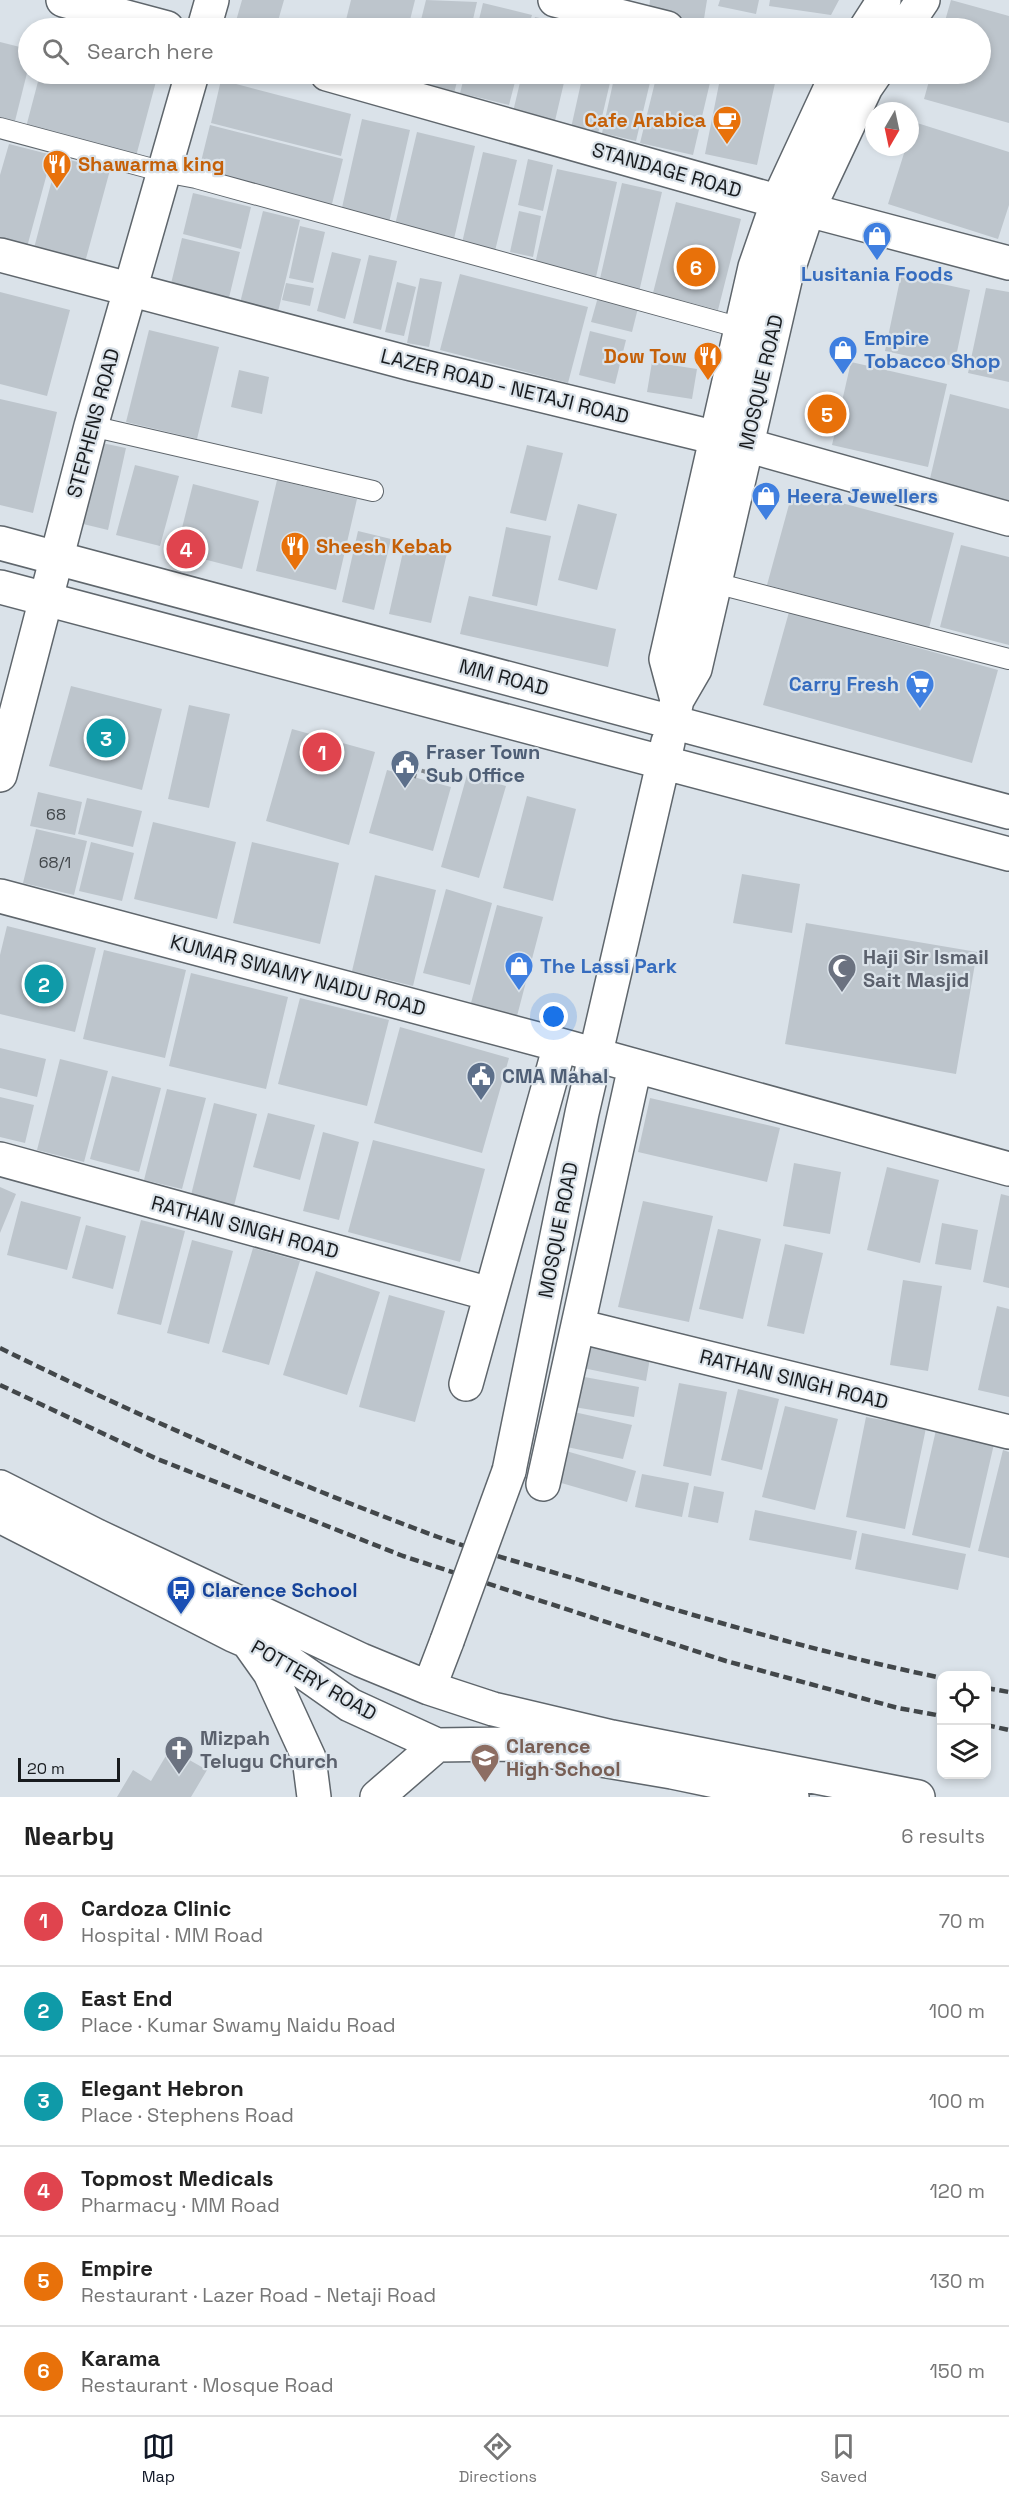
<!DOCTYPE html>
<html lang="en">
<head>
<meta charset="utf-8">
<style>
	body { margin:0; font-family:"Space Grotesk",sans-serif; background:#f2f2f2; color:#222 }
	.controls { position:absolute; right:18px; bottom:18px; display:grid; overflow:hidden; border-radius:12px; box-shadow:0 3px 9px #0003 }
	.controls button { width:54px; height:54px; display:grid; place-items:center; padding:0; border:0; border-bottom:2px solid #e0e0e0; background:#fff; color:#222; font:30px sans-serif }
	.compass { position:absolute; left:865px; top:102px; width:54px; height:54px; border-radius:50%; background:#fff; box-shadow:0 3px 9px #0003; rotate:189deg }
	.scale { position:absolute; left:18px; bottom:15px; width:102px; box-sizing:border-box; padding-left:6px; border:3px solid #181b1e; border-top:0; font-size:16px; line-height:21px; white-space:nowrap; color:#181b1e; -webkit-text-stroke:4px #dae2e9; paint-order:stroke }
	.you { position:absolute; left:554px; top:1017px; width:21px; height:21px; margin:-15px; border:4px solid #fff; border-radius:50%; background:#1a73e8; box-shadow:0 0 0 9px #1a73e833 }
	.badge { display:grid; place-items:center; width:39px; height:39px; border-radius:50%; background:#111827; color:#fff; font-size:20px; font-weight:700 }
	.pin { position:absolute; translate:-50% -50%; border:3px solid #fff; box-shadow:0 2px 6px #0006 }
	.list { margin:0; padding:0; list-style:none }
	h2 { display:flex; justify-content:space-between; align-items:center; height:78px; margin:0; padding:0 24px; font-size:26px }
	h2 small { font-size:20px; font-weight:400; color:#767676 }
	.list li { display:grid; grid-template-columns:39px 1fr auto; gap:18px; align-items:center; box-sizing:border-box; height:90px; padding:0 24px; border-top:2px solid #e0e0e0 }
	.list b { display:block; font-size:22px; white-space:nowrap }
	.list p { margin:0; font-size:20px; white-space:nowrap; color:#767676 }
	.list em { font-size:20px; font-style:normal; color:#767676 }
	.icon { flex:none; width:33px; height:33px; fill:none; stroke:currentColor; stroke-width:2; stroke-linecap:round; stroke-linejoin:round }
	.map { position:relative; flex:none; width:1009px; height:1797px; overflow:hidden }
	.search { position:absolute; background:#fff; box-shadow:0 3px 9px #0003; left:18px; right:18px; top:18px; height:66px; display:flex; align-items:center; gap:15px; box-sizing:border-box; padding:0 21px; border-radius:33px; color:#767676; font-size:22px }
	.sheet { height:618px; background:#fff }
	nav { display:flex; justify-content:space-around; align-items:center; box-sizing:border-box; height:84px; border-top:2px solid #e0e0e0; background:#fff; font-size:16px; color:#767676 }
	nav a { display:grid; justify-items:center; gap:3px }
	nav .on { color:#111827 }
	.map>svg:first-child { display:block }
	.building { fill:#bdc5cc }
	.lines { fill:none; stroke-linecap:round; stroke-linejoin:round }
	.service-casing { stroke:#5f666c; stroke-width:22 }
	.minor-casing { stroke:#5f666c; stroke-width:36 }
	.tertiary-casing { stroke:#5f666c; stroke-width:36 }
	.primary-casing { stroke:#5f666c; stroke-width:36 }
	.path { stroke:#80868b; stroke-width:4; stroke-dasharray:4.5 3; stroke-linecap:butt }
	.service { stroke:#fff; stroke-width:20 }
	.minor { stroke:#fff; stroke-width:33 }
	.tertiary { stroke:#fff; stroke-width:33 }
	.primary { stroke:#fff; stroke-width:33 }
	.rail { stroke:#42474a; stroke-width:4.5; stroke-dasharray:9 4.5; stroke-linecap:butt }
	.primary-bridge-casing { stroke:#5f666c; stroke-width:36; stroke-linecap:butt }
	.primary-bridge { stroke:#fff; stroke-width:33 }
	.labels { text-anchor:middle; dominant-baseline:central; stroke-width:4.5; stroke-linejoin:round; paint-order:stroke }
	.number-label { font-size:16px; fill:#41464a }
	.food-label { font-size:20px; font-weight:bold; fill:#c56008; stroke:#dae2e9; text-anchor:end }
	.street-label { font-size:20px; fill:#181b1e; stroke:#dae2e9 }
	.shop-label { font-size:20px; font-weight:bold; fill:#366cbe; stroke:#dae2e9; text-anchor:start }
	.service-label { font-size:20px; font-weight:bold; fill:#4e5e75; stroke:#dae2e9; text-anchor:start }
	.worship-label { font-size:20px; font-weight:bold; fill:#5b616d; stroke:#dae2e9; text-anchor:start }
	.transit-label { font-size:20px; font-weight:bold; fill:#164399; stroke:#dae2e9; text-anchor:start }
	.education-label { font-size:20px; font-weight:bold; fill:#785e54; stroke:#dae2e9; text-anchor:start }
</style>
</head>
<body>
<div class="map">
<svg width="1009" height="1797" viewBox="0 0 1009 1797">
	<rect width="100%" height="100%" fill="#dae2e9"/>
	<path class="building" d="M242,0h42l-8,28h-42z
		M351,0h64l-7,28h-64z
		M426,0l51,2 -6,26h-52z
		M650,0h57l-4,25 -55,-9z
		M720,0h39l-3,14 -38,-8z
		M770,0h69l-8,15 -62,-9z
		M951,0l58,16v107l-85,-24 7,-25h49v-46h-37z
		M483,3l49,12 -4,13h-51z
		M535,17l42,9 -1,2h-44z
		M0,42l28,7v20l-13,52 -15,-4z
		M40,74h118l-23,86 -110,-29z
		M407,74h52l-6,23 -49,-13z
		M465,74h52l-8,31 -49,-12z
		M522,74h44l-12,51 -42,-9z
		M583,74h29l-14,60 -27,-6z
		M615,74h37l-16,67 -34,-8z
		M657,74h55l-19,81 -53,-12z
		M721,74h56l-20,91 -52,-11z
		M221,80l130,34 -10,42 -130,-33z
		M362,119l48,11 -21,93 -48,-11z
		M914,122l95,30v53l-11,34 -110,-35 18,-57h4v-11z
		M210,125l133,34 -12,49 -133,-34z
		M417,132l58,14 -21,93 -59,-14z
		M9,144l43,11 -25,92 -27,-7v-65z
		M483,152l34,8 -22,91 -33,-8z
		M58,157l52,13 -26,96 -51,-14z
		M528,159l25,6 -10,46 -25,-6z
		M557,169l60,13 -21,95 -61,-13z
		M622,183l40,9 -23,100 -40,-9z
		M193,193l58,14 -10,42 -58,-15z
		M676,202l65,17 -23,91 -65,-17z
		M263,211l37,9 -23,96 -38,-9z
		M519,211l22,5 -8,41 -23,-5z
		M300,226l25,6 -12,51 -24,-5z
		M182,238l58,14 -13,54 -58,-14z
		M332,252l29,7 -16,60 -28,-8z
		M369,255l28,6 -16,69 -28,-7z
		M460,274l128,33 -20,76 -128,-33z
		M901,275l69,15 -16,76 -69,-15z
		M420,278l22,4 -13,65 -22,-4z
		M397,282l19,5 -12,49 -19,-4z
		M286,283l28,5 -4,18 -28,-6z
		M986,288l23,4v90l-41,-9z
		M0,292l70,18 -23,86 -47,-12z
		M598,297l40,11 -6,24 -41,-10z
		M149,330l70,17 -22,92 -71,-17z
		M590,331l36,9 -11,44 -36,-9z
		M652,362l45,7 -5,30 -45,-7z
		M851,362l96,22 -19,83 -96,-22z
		M239,370l30,7 -7,37 -31,-7z
		M950,394l59,15v98l-81,-20z
		M0,399l57,13 -24,101 -33,-8z
		M97,442l29,6 -18,82 -29,-7z
		M527,445l36,8 -17,68 -36,-8z
		M135,465l44,11 -19,70 -44,-11z
		M277,480l80,19 -21,91 -80,-19z
		M193,484l66,17 -17,68 -66,-17z
		M793,490l161,43 -25,95 -162,-43z
		M578,504l39,10 -20,76 -39,-10z
		M506,527l45,9 -14,70 -45,-10z
		M358,531l33,8 -17,71 -32,-8z
		M405,543l42,10 -16,70 -42,-9z
		M961,545l48,12v88l-69,-18z
		M469,596l147,33 -8,38 -148,-33z
		M789,612l209,58 -26,93 -209,-58z
		M71,686l91,23 -20,81 -93,-24z
		M189,705l41,9 -21,94 -41,-9z
		M292,729l83,23 -26,93 -83,-24z
		M387,770l64,17 -18,64 -64,-18z
		M467,775l39,11 -27,92 -38,-11z
		M38,792l44,10 -7,33 -45,-9z
		M527,796l49,13 -23,92 -50,-13z
		M87,798l55,13 -9,36 -55,-13z
		M153,822l83,20 -19,77 -83,-20z
		M36,829l51,12 -13,54 -51,-12z
		M91,842l43,11 -12,48 -43,-10z
		M252,842l87,21 -19,81 -87,-21z
		M742,874l58,10 -8,49 -59,-10z
		M375,875l61,15 -23,96 -61,-15z
		M446,889l46,14 -22,82 -47,-12z
		M497,905l46,12 -26,99 -46,-13z
		M806,923l171,29 -21,122 -171,-30z
		M7,926l89,22 -21,84 -75,-18v-59z
		M104,950l82,20 -21,88 -82,-19z
		M191,973l97,24 -22,92 -97,-23z
		M300,998l89,22 -22,86 -89,-22z
		M400,1027l109,31 -27,95 -108,-30z
		M0,1048l46,11 -9,38 -37,-9z
		M60,1059l48,12 -24,91 -47,-12z
		M112,1076l49,12 -22,84 -49,-13z
		M167,1089l39,9 -24,91 -38,-9z
		M0,1097l34,8 -9,38 -25,-6z
		M650,1098l130,30 -13,54 -129,-30z
		M214,1103l43,11 -23,92 -43,-11z
		M268,1113l47,12 -15,55 -47,-13z
		M323,1132l36,10 -20,78 -36,-9z
		M373,1140l112,29 -25,93 -112,-30z
		M794,1163l47,9 -11,62 -47,-8z
		M887,1167l52,13 -19,83 -53,-13z
		M0,1187l16,7 -16,39z
		M1001,1194l8,2v92l-26,-6z
		M21,1201l60,16 -14,53 -60,-15z
		M643,1201l70,15 -24,106 -71,-15z
		M141,1220l44,11 -24,94 -44,-11z
		M942,1223l36,7 -7,40 -36,-6z
		M86,1225l40,11 -13,53 -41,-11z
		M718,1229l43,10 -18,80 -44,-10z
		M192,1240l41,11 -24,93 -42,-11z
		M785,1244l38,9 -19,81 -37,-8z
		M253,1248l47,13 -31,104 -47,-13z
		M316,1271l64,21 -33,103 -64,-20z
		M903,1280l39,6 -14,85 -38,-6z
		M389,1295l56,16 -30,111 -56,-15z
		M997,1306l12,3v88l-31,-7z
		M583,1344l67,14 -4,23 -68,-14z
		M579,1376l60,11 -5,30 -60,-10z
		M679,1383l48,9 -16,84 -48,-10z
		M738,1389l41,10 -17,71 -41,-10z
		M785,1406l53,13 -23,91 -53,-13z
		M574,1412l58,13 -9,34 -56,-12z
		M866,1417l60,11 -21,101 -59,-12z
		M936,1430l58,14 -24,104 -58,-13z
		M559,1449l77,22 -9,31 -76,-22z
		M1003,1450l6,2v106l-31,-7z
		M642,1474l47,9 -7,34 -47,-10z
		M694,1486l30,6 -6,31 -30,-6z
		M755,1510l102,21 -6,29 -102,-20z
		M862,1533l104,21 -8,36 -103,-21z
		M170,1749l37,21 -16,27h-74l16,-27 18,11z"/>
	<g class="lines">
		<g class="service-casing">
			<path id="service" d="M0,128l164,44 32,6 545,150
				M91,426l282,65
				M715,583l294,76"/>
		</g>
		<g class="minor-casing">
			<path id="minor" d="M63,0l104,28
				M555,0l112,28
				M204,28l8,-28
				M327,74l481,136 201,53
				M0,255l412,109 334,81 263,74
				M0,775l91,-349 101,-352
				M0,896l560,149 449,124
				M0,1159l490,135
				M578,1326l431,106
				M466,1384l94,-339
				M543,1484l92,-418"/>
		</g>
		<g class="tertiary-casing">
			<path id="tertiary" d="M866,28l18,-28
				M904,28l19,-28
				M677,700l-11,-41 89,-392 23,-66 59,-127
				M672,723l5,-23 18,-31 91,-393 22,-66 58,-123 9,-13"/>
		</g>
		<g class="primary-casing">
			<path id="primary" d="M0,543l1009,269
				M0,587l1009,267
				M509,1471l73,-358 86,-371
				M0,1487l97,49 264,124 68,28 64,21 119,28 306,60
				M0,1516l233,119 46,20 71,50 87,40 70,-1 165,28 120,25
				M248,1642l22,31 39,85 5,39
				M429,1688l18,-47
				M377,1797l60,-52"/>
		</g>
		<path class="path" d="M414,778l2,-9 41,12"/>
		<use href="#service" class="service"/>
		<use href="#minor" class="minor"/>
		<use href="#tertiary" class="tertiary"/>
		<use href="#primary" class="primary"/>
		<path class="rail" d="M0,1348c142,70 289,134 438,189 51,18 103,31 154,47 117,37 230,69 350,94
			M0,1385l155,73 248,98 323,105 172,47 44,8
			M986,1688l23,4
			M986,1725l23,5"/>
		<g class="primary-bridge-casing">
			<path id="primary-bridge" d="M447,1641l62,-170"/>
		</g>
		<use href="#primary-bridge" class="primary-bridge"/>
	</g>
	<defs>
		<g id="cafe-pin" transform="scale(1.5)"><path d="M0 17L-7.5 6A9.5 9.5 0 1 1 7.5 6Z" fill="#e8710a" stroke="#dae2e9"/><path d="M-5.5-4.5H6V0H3Q3 3.5 0 3.5H-2.5Q-5.5 3.5-5.5 0ZM3-3.2v2h1.7v-2ZM-6 4.5H4V6H-6Z" fill="#fff"/></g>
		<g id="restaurant-pin" transform="scale(1.5)"><path d="M0 17L-7.5 6A9.5 9.5 0 1 1 7.5 6Z" fill="#e8710a" stroke="#dae2e9"/><path d="M-5-6h1v4h1v-4h1v4h1v-4h1v5L-1.5 .5V6h-2V.5L-5-1ZM5-6V6H3V1.5H1.5Q1.5-4 5-6Z" fill="#fff"/></g>
		<g id="shop-pin" transform="scale(1.5)"><path d="M0 17L-7.5 6A9.5 9.5 0 1 1 7.5 6Z" fill="#3f7fe0" stroke="#dae2e9"/><path d="M-5-2.5h2.3a2.7 3.5 0 0 1 5.4 0H5L5.5 6h-11ZM-1.5-2.5h3a1.5 2.3 0 0 0-3 0Z" fill="#fff"/></g>
		<g id="supermarket-pin" transform="scale(1.5)"><path d="M0 17L-7.5 6A9.5 9.5 0 1 1 7.5 6Z" fill="#3f7fe0" stroke="#dae2e9"/><path d="M-6-5.5h2.5l.6 2H6L4.5 2H-2.5L-4.4-4H-6ZM-1.5 3.2a1.3 1.3 0 1 0 .1 0ZM3 3.2a1.3 1.3 0 1 0 .1 0Z" fill="#fff"/></g>
		<g id="civic-pin" transform="scale(1.5)"><path d="M0 17L-7.5 6A9.5 9.5 0 1 1 7.5 6Z" fill="#5c6f8a" stroke="#dae2e9"/><path d="M-.6-6.5H3V-4.5H.6V-3L4-1V1h2V6H-6V1h2V-1L-.6-3ZM-1.2 2.5V6h2.4V2.5Z" fill="#fff"/></g>
		<g id="mosque-pin" transform="scale(1.5)"><path d="M0 17L-7.5 6A9.5 9.5 0 1 1 7.5 6Z" fill="#6b7280" stroke="#dae2e9"/><path d="M3.5-4.9A6 6 0 1 0 3.5 4.9A5 5 0 1 1 3.5-4.9Z" fill="#fff"/></g>
		<g id="bus-pin" transform="scale(1.5)"><path d="M0 17L-7.5 6A9.5 9.5 0 1 1 7.5 6Z" fill="#1a4fb4" stroke="#dae2e9"/><path d="M-5-6H5V4H4V6H2V4H-2V6H-4V4H-5ZM-3.5-4V0h7V-4ZM-3.5 1.2v1.5H-2V1.2ZM2 1.2v1.5H3.5V1.2Z" fill="#fff"/></g>
		<g id="church-pin" transform="scale(1.5)"><path d="M0 17L-7.5 6A9.5 9.5 0 1 1 7.5 6Z" fill="#6b7280" stroke="#dae2e9"/><path d="M-1.2-6h2.4v3.5h3.3v2.4h-3.3V6h-2.4V-.1h-3.3v-2.4h3.3Z" fill="#fff"/></g>
		<g id="school-pin" transform="scale(1.5)"><path d="M0 17L-7.5 6A9.5 9.5 0 1 1 7.5 6Z" fill="#8d6e63" stroke="#dae2e9"/><path d="M0-5L7-2L0 1L-7-2ZM-4 1L0 2.5L4 1V4Q0 6-4 4Z" fill="#fff"/></g>
	</defs>
	<g fill-rule="evenodd">
		<use href="#cafe-pin" x="727" y="120"/>
		<use href="#restaurant-pin" x="57" y="164"/>
		<use href="#shop-pin" x="877" y="236"/>
		<use href="#shop-pin" x="843" y="350"/>
		<use href="#restaurant-pin" x="708" y="356"/>
		<use href="#shop-pin" x="766" y="496"/>
		<use href="#restaurant-pin" x="295" y="546"/>
		<use href="#supermarket-pin" x="920" y="684"/>
		<use href="#civic-pin" x="405" y="764"/>
		<use href="#shop-pin" x="519" y="966"/>
		<use href="#mosque-pin" x="842" y="968"/>
		<use href="#civic-pin" x="481" y="1076"/>
		<use href="#bus-pin" x="181" y="1590"/>
		<use href="#church-pin" x="179" y="1750"/>
		<use href="#school-pin" x="485" y="1758"/>
	</g>
	<g class="labels">
		<g class="number-label">
			<text x="56" y="814">68</text>
			<text x="55" y="862">68/1</text>
		</g>
		<g class="food-label">
			<text x="706" y="120">Cafe Arabica</text>
			<text x="78" y="164" text-anchor="start">Shawarma king</text>
			<text x="687" y="356">Dow Tow</text>
			<text x="316" y="546" text-anchor="start">Sheesh Kebab</text>
		</g>
		<g class="street-label">
			<text transform="translate(667 170) rotate(16)">STANDAGE ROAD</text>
			<text transform="translate(761 382) rotate(-77)">MOSQUE ROAD</text>
			<text transform="translate(505 386) rotate(14)">LAZER ROAD - NETAJI ROAD</text>
			<text transform="translate(93 423) rotate(-75)">STEPHENS ROAD</text>
			<text transform="translate(504 677) rotate(15)">MM ROAD</text>
			<text transform="translate(298 975) rotate(15)">KUMAR SWAMY NAIDU ROAD</text>
			<text transform="translate(245 1227) rotate(15)">RATHAN SINGH ROAD</text>
			<text transform="translate(558 1230) rotate(-79)">MOSQUE ROAD</text>
			<text transform="translate(794 1379) rotate(14)">RATHAN SINGH ROAD</text>
			<text transform="translate(314 1680) rotate(30)">POTTERY ROAD</text>
		</g>
		<g class="shop-label">
			<text x="877" y="274" text-anchor="middle">Lusitania Foods</text>
			<text x="864" y="338">Empire<tspan x="864" dy="23">Tobacco Shop</tspan></text>
			<text x="787" y="496">Heera Jewellers</text>
			<text x="899" y="684" text-anchor="end">Carry Fresh</text>
			<text x="540" y="966">The Lassi Park</text>
		</g>
		<g class="service-label">
			<text x="426" y="752">Fraser Town<tspan x="426" dy="23">Sub Office</tspan></text>
			<text x="502" y="1076">CMA Mahal</text>
		</g>
		<g class="worship-label">
			<text x="863" y="957">Haji Sir Ismail<tspan x="863" dy="23">Sait Masjid</tspan></text>
			<text x="200" y="1738">Mizpah<tspan x="200" dy="23">Telugu Church</tspan></text>
		</g>
		<g class="transit-label">
			<text x="202" y="1590">Clarence School</text>
		</g>
		<g class="education-label">
			<text x="506" y="1746">Clarence<tspan x="506" dy="23">High School</tspan></text>
		</g>
	</g>
</svg>
<div class="controls">
<button><svg class="icon" aria-label="locate" viewBox="0 0 24 24"><circle cx="12" cy="12" r="6"/><path d="M12 2v4M12 18v4M2 12h4M18 12h4"/></svg></button>
<button><svg class="icon" aria-label="layers" viewBox="0 0 24 24"><path d="M12 4l9 5-9 5-9-5zM3 14l9 5 9-5"/></svg></button>
</div>
<svg class="compass" viewBox="-18 -18 36 36"><path d="M0-13l5 13h-10z" fill="#e53935"/><path d="M0 13l5-13h-10z" fill="#767676"/></svg>
<div class="scale">20 m</div>
<div class="you"></div>
<div class="pin badge" style="left:322px;top:752px;background:#e0444e">1</div>
<div class="pin badge" style="left:44px;top:984px;background:#0f9aa8">2</div>
<div class="pin badge" style="left:106px;top:738px;background:#0f9aa8">3</div>
<div class="pin badge" style="left:186px;top:549px;background:#e0444e">4</div>
<div class="pin badge" style="left:827px;top:414px;background:#e8710a">5</div>
<div class="pin badge" style="left:696px;top:267px;background:#e8710a">6</div>
<div class="search"><svg class="icon" aria-label="search" viewBox="0 0 24 24"><circle cx="10" cy="10" r="6"/><path d="M15 15l6 6"/></svg>Search here</div>
</div>
<section class="sheet">
<h2>Nearby<small>6 results</small></h2>
<ul class="list">
<li><span class="badge" style="background:#e0444e">1</span><div><b>Cardoza Clinic</b><p>Hospital · MM Road</p></div><em>70 m</em></li>
<li><span class="badge" style="background:#0f9aa8">2</span><div><b>East End</b><p>Place · Kumar Swamy Naidu Road</p></div><em>100 m</em></li>
<li><span class="badge" style="background:#0f9aa8">3</span><div><b>Elegant Hebron</b><p>Place · Stephens Road</p></div><em>100 m</em></li>
<li><span class="badge" style="background:#e0444e">4</span><div><b>Topmost Medicals</b><p>Pharmacy · MM Road</p></div><em>120 m</em></li>
<li><span class="badge" style="background:#e8710a">5</span><div><b>Empire</b><p>Restaurant · Lazer Road - Netaji Road</p></div><em>130 m</em></li>
<li><span class="badge" style="background:#e8710a">6</span><div><b>Karama</b><p>Restaurant · Mosque Road</p></div><em>150 m</em></li>
</ul>
</section>
<nav>
<a class="on"><svg class="icon" aria-label="map" viewBox="0 0 24 24"><path d="M3 6l6-2 6 2 6-2v14l-6 2-6-2-6 2zM9 4v14M15 6v14"/></svg>Map</a>
<a><svg class="icon" aria-label="directions" viewBox="0 0 24 24"><path d="M12 3l9 9-9 9-9-9zM9 14v-3h6M13 9l2 2-2 2"/></svg>Directions</a>
<a><svg class="icon" aria-label="saved" viewBox="0 0 24 24"><path d="M7 4h10v16l-5-4-5 4z"/></svg>Saved</a>
</nav>
</body>
</html>
